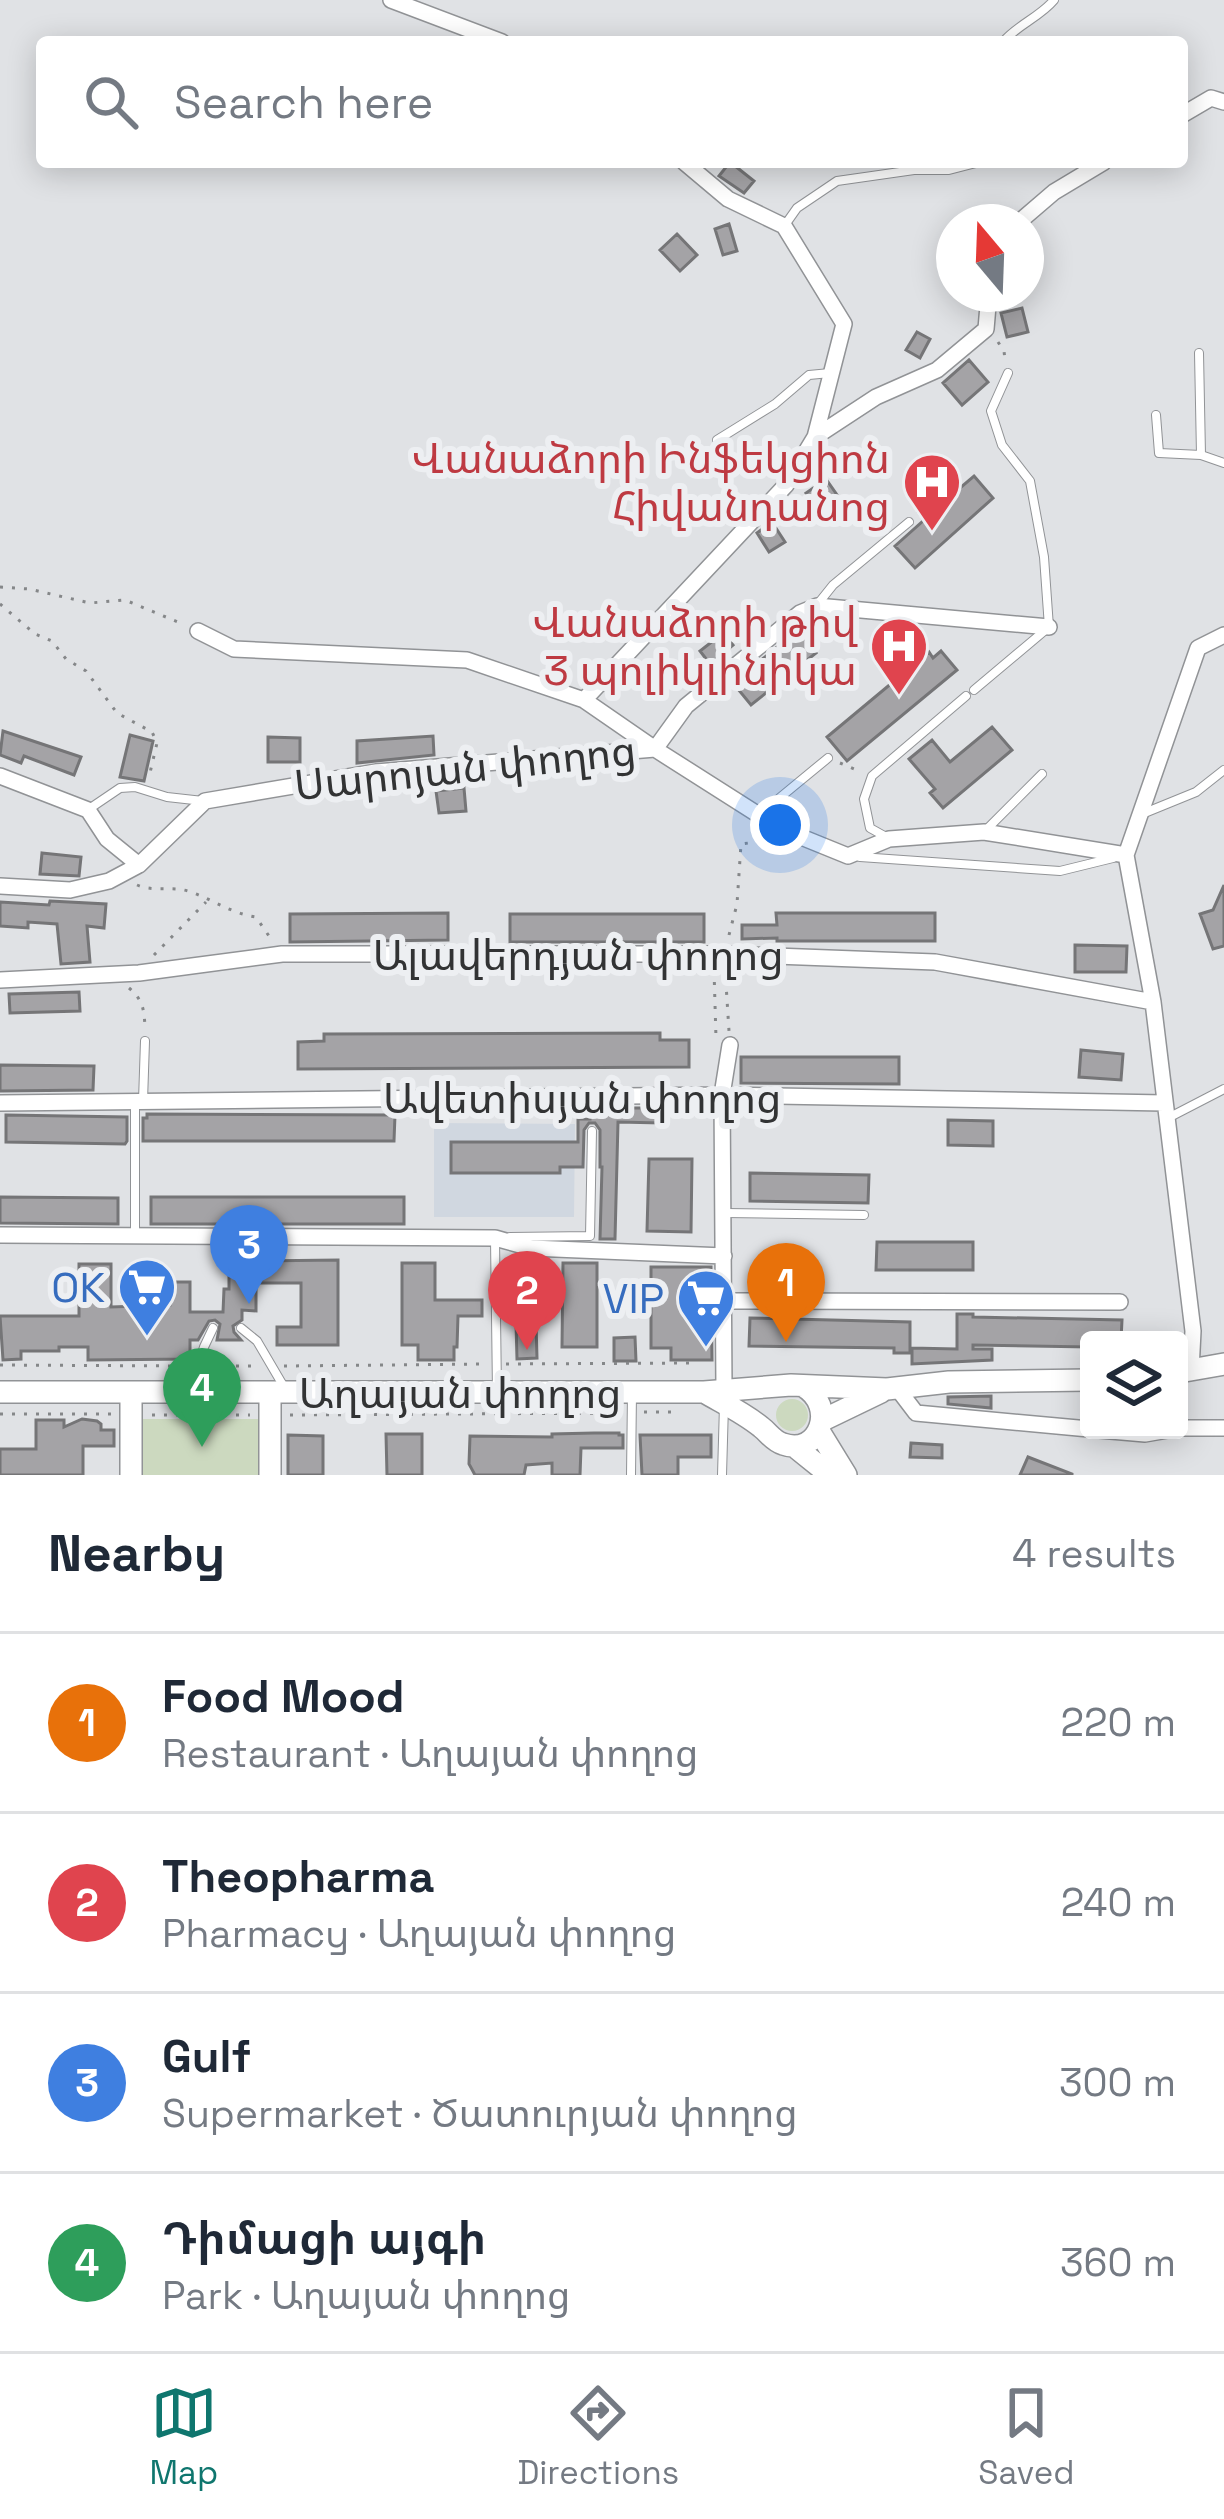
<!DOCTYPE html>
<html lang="en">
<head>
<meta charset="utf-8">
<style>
	body { margin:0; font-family:"Space Grotesk","Noto Sans Armenian",sans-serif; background:#f2f2f3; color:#1f2937 }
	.controls { position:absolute; right:36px; bottom:36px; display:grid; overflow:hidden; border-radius:12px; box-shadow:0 6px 30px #0003 }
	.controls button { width:108px; height:108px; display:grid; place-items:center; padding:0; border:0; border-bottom:3px solid #e0e1e3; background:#fff; color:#1f2937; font:60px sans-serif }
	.compass { position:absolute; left:936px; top:204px; width:108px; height:108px; border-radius:50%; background:#fff; box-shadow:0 6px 30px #0003; rotate:341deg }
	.you { position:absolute; left:780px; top:825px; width:42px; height:42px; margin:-30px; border:9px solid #fff; border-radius:50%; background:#1a73e8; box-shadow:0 0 0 18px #1a73e833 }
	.badge { display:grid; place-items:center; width:78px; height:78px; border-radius:50%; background:#0f766e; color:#fff; font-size:39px; font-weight:700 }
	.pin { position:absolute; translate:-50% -99px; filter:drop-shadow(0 3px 6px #0008) }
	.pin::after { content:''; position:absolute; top:63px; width:42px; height:36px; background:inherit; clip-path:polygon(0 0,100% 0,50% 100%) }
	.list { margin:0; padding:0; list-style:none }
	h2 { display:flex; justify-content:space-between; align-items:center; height:156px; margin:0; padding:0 48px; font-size:51px }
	h2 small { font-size:39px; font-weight:400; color:#747a83 }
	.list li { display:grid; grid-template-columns:78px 1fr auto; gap:36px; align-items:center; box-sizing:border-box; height:180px; padding:0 48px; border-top:3px solid #e0e1e3 }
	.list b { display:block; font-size:45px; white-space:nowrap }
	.list p { margin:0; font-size:39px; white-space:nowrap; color:#747a83 }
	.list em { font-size:39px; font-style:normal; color:#747a83 }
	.icon { flex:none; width:66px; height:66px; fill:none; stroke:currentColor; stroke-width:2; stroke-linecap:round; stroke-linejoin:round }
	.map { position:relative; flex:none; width:1224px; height:1475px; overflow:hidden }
	.search { position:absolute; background:#fff; box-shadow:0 6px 30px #0003; left:36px; right:36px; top:36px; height:132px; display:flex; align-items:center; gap:30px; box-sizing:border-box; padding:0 42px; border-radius:12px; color:#747a83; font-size:45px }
	.sheet { height:876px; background:#fff }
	nav { display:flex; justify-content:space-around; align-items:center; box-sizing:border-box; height:168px; border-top:3px solid #e0e1e3; background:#fff; font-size:33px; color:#747a83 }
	nav a { display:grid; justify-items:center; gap:6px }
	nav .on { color:#0f766e }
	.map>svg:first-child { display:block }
	.built { fill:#d0d7e0 }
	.green { fill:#ccd9bf }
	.building { fill:#a4a3a6; stroke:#757577; stroke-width:3 }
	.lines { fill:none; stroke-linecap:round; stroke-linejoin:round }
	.lane-casing { stroke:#919396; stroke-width:10 }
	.street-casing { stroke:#919396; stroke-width:18 }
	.secondary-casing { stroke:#919396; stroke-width:24 }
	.path { stroke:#858789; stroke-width:3; stroke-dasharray:3 9; stroke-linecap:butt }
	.lane { stroke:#fff; stroke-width:8 }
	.street { stroke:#fff; stroke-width:15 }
	.secondary { stroke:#fff; stroke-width:21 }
	.labels { text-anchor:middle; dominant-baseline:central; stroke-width:12; stroke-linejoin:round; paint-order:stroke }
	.health-label { font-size:42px; fill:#be3a42; stroke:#edeff2; text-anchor:end }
	.street-label { font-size:42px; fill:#323334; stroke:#edeff2 }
	.shop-label { font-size:42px; fill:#366cbe; stroke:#edeff2; text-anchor:end }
</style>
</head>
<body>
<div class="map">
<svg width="1224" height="1475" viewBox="0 0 1224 1475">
	<rect width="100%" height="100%" fill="#e0e2e5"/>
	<path class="built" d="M434,1123l141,1 -1,93h-140z"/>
	<path class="green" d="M776 1415a16 16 0 1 1 32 0a16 16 0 1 1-32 0Z
		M143,1419h118l-1,56h-117z"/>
	<path class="building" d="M730,162l24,19 -10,12 -25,-17z
		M729,224l8,27 -14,4 -8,-26z
		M677,234l20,21 -17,16 -20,-21z
		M1022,308l6,24 -21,5 -6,-24z
		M917,332l13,7 -10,19 -14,-8z
		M969,360l19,22 -26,23 -19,-22z
		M974,476l19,22 -78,70 -20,-22 29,-26 -6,-8 21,-19 7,7z
		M826,479l18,26 -20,14 -18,-26z
		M772,522l13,20 -16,10 -12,-19z
		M798,630l18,23 -65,52 -18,-22z
		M723,633l10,12 -23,19 -10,-13z
		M941,651l16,19 -110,91 -20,-24 102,-85 4,6z
		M992,727l20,23 -69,58 -13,-15 5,-4 -26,-30 23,-19 18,22z
		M3,731l78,26 -7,18 -50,-19 -3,7 -21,-8z
		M130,735l23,6 -9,40 -24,-4z
		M433,736l1,19 -77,8v-22z
		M268,737l32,1v24h-32z
		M464,788l2,23 -27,2 -3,-22z
		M42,853l39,4 -2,19 -39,-2z
		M1224,885v61l-11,3 -13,-35 13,-4z
		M50,901l56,3 -2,24 -17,-2 3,36 -29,2 -4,-40 -29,-2v6l-28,-2v-24l49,3z
		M448,913v27l-158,2v-28z
		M776,913h159v28h-158v-3l-35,1v-14h35z
		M510,914h194v28h-194z
		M1075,945l52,1 -1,26h-51z
		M79,992l1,19 -70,2 -1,-19z
		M660,1033v7h29v27l-391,2v-27l26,-1v-7z
		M1081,1050l42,4 -2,26 -42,-3z
		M741,1057h158v27l-158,-1z
		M0,1065l94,1 -1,24 -93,1z
		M590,1108h72l-1,15 -43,-1 -3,117h-15l2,-72h-2v-37l-5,-7h-6l-5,7 -1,37h-23v6h-109v-31h127v-23h12z
		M147,1114l248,1 -1,26h-251v-23h4z
		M6,1115l121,2v24l-2,3 -119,-2z
		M948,1120l45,1v25l-45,-1z
		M649,1159h43l-1,73 -44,-1z
		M750,1173l119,2 -1,28 -118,-2z
		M0,1197l118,1v26l-118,-1z
		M151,1197h253v27h-253z
		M877,1242h96v28h-97z
		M229,1256h28v5l81,-1v85h-61v-18h24v-44h-45v28l-14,-1v10l-9,6 1,6 7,8h-24l3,-16 -5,-4 -6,1 -11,19h-8v19l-102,1v-13h-29v4h-38v8l-18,1 -3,-44h79v-52h32v43l59,-2 1,-23h19v30h33l1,-23h5z
		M402,1263h33v37h47v16h-24l-1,31h-3v13h-36v-15h-16z
		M563,1263h34v84h-35z
		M651,1267h60l1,93h-41v-12h-20z
		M957,1314h16v3l149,3 -1,20h-32v7l-116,-2v4h19v11l-80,4v-16l45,1z
		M750,1318l160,4v31h-16v-5l-145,-2z
		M516,1323h20l1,35 -20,1z
		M635,1337l1,24h-22v-23z
		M991,1396v12l-43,-4v-7z
		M82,1419l15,2 4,3v6h13v16h-31v29h-83v-26h36v-29h28v7z
		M594,1433h25v2h4v13h-42l-1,27h-28v-12l-26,2 -2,10h-49l-6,-11 1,-28 82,1v-3z
		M386,1434h36v41h-35z
		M288,1435l35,1v39h-35z
		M640,1435h71v22h-33v18h-36z
		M911,1443l31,2v13l-32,-1z
		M1028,1457l44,17v1h-52z"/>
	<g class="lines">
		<g class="lane-casing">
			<path id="lane" d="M1003,42c14,-17 37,-25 51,-42
				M915,170h34l31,-8
				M785,225l12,-17 40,-27 77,-11 9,-8
				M1199,353l2,102 23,8
				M1156,415l3,38 42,2
				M717,440l58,-36 34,-29 21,-2
				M817,605l16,-20 76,-63
				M974,690l75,-63 -5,-70 -14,-76 -28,-36 -11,-34 17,-38
				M89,809l31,-21 15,-1 32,10 36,4
				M760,814l68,-56
				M1142,814l54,-22 28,-22
				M985,831l57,-57
				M888,838l-18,-10 -6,-29 8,-23 94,-80
				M860,857l200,14 53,-13
				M143,1101l2,-60
				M1168,1118l56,-29
				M725,1213l139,2
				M135,1233v-129
				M510,1237l80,-1 2,-105
				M495,1239l2,153
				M241,1328l16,13 27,46
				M191,1389l13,-42 9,-19
				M631,1475l1,-82
				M722,1475l2,-70"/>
		</g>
		<g class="street-casing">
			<path id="street" d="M391,0l111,42
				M1182,115l29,-17 13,4
				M1019,222l35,-30 50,-30
				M815,437l61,-40 61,-27 49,-41 3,-35
				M198,631l36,18 233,11 117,40 71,49 124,79 69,28 41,-17 95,-7 142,23 27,147 40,329 -2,39
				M584,700l202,-215 29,-48 29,-113 -60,-98 -56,-27 -44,-37
				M0,776l88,34 19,29 32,26
				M1126,855l72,-207 26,-13
				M0,886l70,4 39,-9 30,-16 66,-64 171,-29 279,-23 31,-43 114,-93 17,-7 232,21
				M0,980l139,-7 143,-19h443l210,8 218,40
				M0,1103l722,-8 442,8
				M0,1235l495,3 36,10 193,8
				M723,1301l397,1
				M724,1388l-2,-293 8,-50
				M897,1388l19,25 173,16
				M1179,1428h45
				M1099,1430l46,4 23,-4"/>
		</g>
		<g class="secondary-casing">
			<path id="secondary" d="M1179,1372l45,-8
				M0,1392h704l87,-7 96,4 62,-7 140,-2
				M704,1392c19,11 40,21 57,35 8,6 12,14 22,17 36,13 55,-38 20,-58
				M823,1420l58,-28
				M819,1431l27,44
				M794,1446l36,29
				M131,1475v-82
				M270,1475v-81"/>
		</g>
		<path class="path" d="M998,342l6,9 1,9
			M0,587l29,2 61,14 35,-3 60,25
			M0,604l35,30 17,7 14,18 20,12 31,42 35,19 5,11 -8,34
			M840,763l19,8
			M137,885c16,7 34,1 51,6 24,8 42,22 68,26l15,22
			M729,935l8,-31 4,-60 23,-3
			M154,955l52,-53
			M725,968l4,63
			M714,970l2,68
			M129,988c14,12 15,21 16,39
			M506,1364l189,-1
			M0,1365l184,1
			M212,1366h44
			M284,1366l200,-2
			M644,1412h32
			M0,1414h112
			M152,1415h98
			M290,1415l332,-2"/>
		<use href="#lane" class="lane"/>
		<use href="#street" class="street"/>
		<use href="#secondary" class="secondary"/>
	</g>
	<defs>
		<g id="hospital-pin" transform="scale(3)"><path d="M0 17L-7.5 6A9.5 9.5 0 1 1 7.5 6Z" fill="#e0444e" stroke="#edeff2"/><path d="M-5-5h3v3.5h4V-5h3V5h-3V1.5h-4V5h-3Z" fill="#fff"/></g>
		<g id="supermarket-pin" transform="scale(3)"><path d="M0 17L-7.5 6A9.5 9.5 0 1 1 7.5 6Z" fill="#3f7fe0" stroke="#edeff2"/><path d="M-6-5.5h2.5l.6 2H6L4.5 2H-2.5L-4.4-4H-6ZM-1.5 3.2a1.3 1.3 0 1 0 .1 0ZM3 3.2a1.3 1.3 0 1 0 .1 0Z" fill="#fff"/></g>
	</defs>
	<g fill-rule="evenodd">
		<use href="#hospital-pin" x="932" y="482"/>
		<use href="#hospital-pin" x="899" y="646"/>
		<use href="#supermarket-pin" x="147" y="1287"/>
		<use href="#supermarket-pin" x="706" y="1298"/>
	</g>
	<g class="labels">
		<g class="health-label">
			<text x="890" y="458">Վանաձորի Ինֆեկցիոն<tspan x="890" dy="48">Հիվանդանոց</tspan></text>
			<text x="857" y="622">Վանաձորի թիվ<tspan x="857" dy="48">3 պոլիկլինիկա</tspan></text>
		</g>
		<g class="street-label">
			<text transform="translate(465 768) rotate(-6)">Սարոյան փողոց</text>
			<text x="578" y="955">Ալավերդյան փողոց</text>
			<text x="582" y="1098">Ավետիսյան փողոց</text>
			<text x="460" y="1393">Աղայան փողոց</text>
		</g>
		<g class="shop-label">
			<text x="105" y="1287">OK</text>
			<text x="664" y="1298">VIP</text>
		</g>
	</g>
</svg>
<div class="controls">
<button><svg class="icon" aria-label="layers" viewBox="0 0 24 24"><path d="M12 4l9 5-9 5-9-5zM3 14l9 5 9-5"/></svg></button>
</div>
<svg class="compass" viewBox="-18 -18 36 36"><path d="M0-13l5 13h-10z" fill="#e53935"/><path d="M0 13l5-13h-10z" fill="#747a83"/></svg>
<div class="you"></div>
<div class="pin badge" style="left:786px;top:1342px;background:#e8710a">1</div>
<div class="pin badge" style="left:527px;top:1350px;background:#e0444e">2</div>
<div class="pin badge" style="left:249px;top:1304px;background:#3f7fe0">3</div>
<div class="pin badge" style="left:202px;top:1447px;background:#2e9e5b">4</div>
<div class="search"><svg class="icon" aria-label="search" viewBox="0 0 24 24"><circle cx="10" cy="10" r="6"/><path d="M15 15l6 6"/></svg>Search here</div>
</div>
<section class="sheet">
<h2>Nearby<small>4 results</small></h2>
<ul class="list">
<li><span class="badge" style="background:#e8710a">1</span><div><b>Food Mood</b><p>Restaurant · Աղայան փողոց</p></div><em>220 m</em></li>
<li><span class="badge" style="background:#e0444e">2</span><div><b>Theopharma</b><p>Pharmacy · Աղայան փողոց</p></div><em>240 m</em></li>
<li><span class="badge" style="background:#3f7fe0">3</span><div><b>Gulf</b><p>Supermarket · Ծատուրյան փողոց</p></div><em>300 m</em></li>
<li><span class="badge" style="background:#2e9e5b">4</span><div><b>Դիմացի այգի</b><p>Park · Աղայան փողոց</p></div><em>360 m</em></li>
</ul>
</section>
<nav>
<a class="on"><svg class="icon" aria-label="map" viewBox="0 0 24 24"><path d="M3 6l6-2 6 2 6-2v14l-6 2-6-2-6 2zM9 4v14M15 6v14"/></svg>Map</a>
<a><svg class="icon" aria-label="directions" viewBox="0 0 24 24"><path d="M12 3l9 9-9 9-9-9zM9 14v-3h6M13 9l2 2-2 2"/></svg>Directions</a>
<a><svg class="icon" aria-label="saved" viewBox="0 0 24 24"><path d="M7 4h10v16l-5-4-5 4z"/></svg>Saved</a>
</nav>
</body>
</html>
